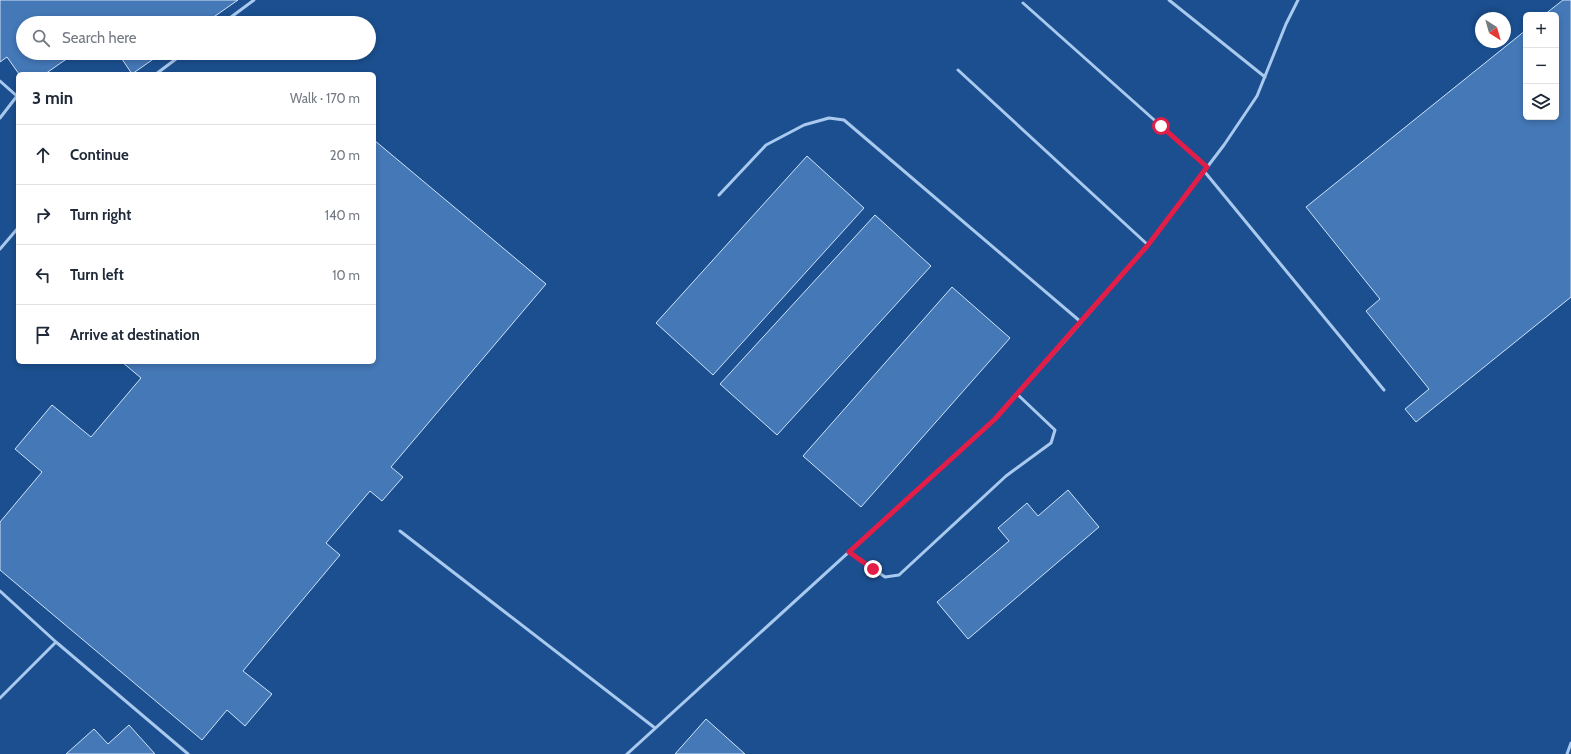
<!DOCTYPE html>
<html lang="en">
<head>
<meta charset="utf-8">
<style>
	body { margin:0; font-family:Cabin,sans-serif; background:#f6f6f7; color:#1f2937 }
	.controls { position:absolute; right:12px; top:12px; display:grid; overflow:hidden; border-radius:6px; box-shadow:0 2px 6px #0003 }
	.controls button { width:36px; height:36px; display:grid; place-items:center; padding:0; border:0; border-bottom:1px solid #e0e1e3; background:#fff; color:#1f2937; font:20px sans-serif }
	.compass { position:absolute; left:1475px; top:12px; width:36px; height:36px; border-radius:50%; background:#fff; box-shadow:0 2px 6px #0003; rotate:143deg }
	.stop { position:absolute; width:12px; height:12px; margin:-9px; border:3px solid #e11d48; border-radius:50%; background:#fff }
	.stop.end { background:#e11d48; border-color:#fff; box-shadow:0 1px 4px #0008 }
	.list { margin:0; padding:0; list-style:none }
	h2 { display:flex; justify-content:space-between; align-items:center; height:52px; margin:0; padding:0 16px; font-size:17px }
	h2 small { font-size:13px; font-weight:400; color:#747a83 }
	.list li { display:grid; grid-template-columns:26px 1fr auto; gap:12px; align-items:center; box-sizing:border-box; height:60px; padding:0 16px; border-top:1px solid #e0e1e3 }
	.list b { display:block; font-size:15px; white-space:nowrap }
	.list em { font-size:13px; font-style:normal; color:#747a83 }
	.icon { flex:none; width:22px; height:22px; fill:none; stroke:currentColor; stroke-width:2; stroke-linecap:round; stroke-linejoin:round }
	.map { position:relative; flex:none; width:1571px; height:754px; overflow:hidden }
	.search { position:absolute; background:#fff; box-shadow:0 2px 6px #0003; left:16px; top:16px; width:360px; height:44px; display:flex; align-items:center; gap:10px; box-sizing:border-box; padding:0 14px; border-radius:22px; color:#747a83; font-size:15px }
	.panel { position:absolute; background:#fff; box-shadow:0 2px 6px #0003; left:16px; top:72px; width:360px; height:292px; border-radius:6px }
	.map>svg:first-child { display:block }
	.building { fill:#4478b7; stroke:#cfe3fa }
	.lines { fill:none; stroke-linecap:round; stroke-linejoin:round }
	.lane { stroke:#a9c9ee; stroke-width:3 }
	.route { stroke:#e11d48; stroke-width:5 }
</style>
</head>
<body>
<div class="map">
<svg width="1571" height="754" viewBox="0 0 1571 754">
	<rect width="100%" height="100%" fill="#1b4f8f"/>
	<path class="building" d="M0,0h238l-33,23h-182v30h52l-30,21h-26l-12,-17 -7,5z
		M1563,0h8v297l-155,125 -11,-13 24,-20 -63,-78 14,-12 -74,-92 220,-177v87h30v-102h-12z
		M118,53h44l-30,21z
		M374,140l172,144 -155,183 12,10 -21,24 -12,-10 -44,52 14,12 -97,116 29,23 -27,32 -18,-16 -25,30 -202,-170v-48l42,-50 -27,-23 37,-44 39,32 50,-59 -19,-16h252z
		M807,156l57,52 -151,167 -57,-52z
		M875,215l56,51 -154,169 -57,-51z
		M952,287l58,51 -149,169 -58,-51z
		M1068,490l31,37 -131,112 -31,-37 72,-61 -11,-13 29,-25 11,13z
		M706,719l39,35h-70z
		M129,725l26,29h-89l28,-25 14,15z"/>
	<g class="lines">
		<path class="lane" d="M1169,0l96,77
			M1023,3l184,164
			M223,23l31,-23
			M958,70l190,175
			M156,74l28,-21
			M0,81l18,16
			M0,118l17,-22
			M1204,171l180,219
			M719,195l47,-50 38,-20 25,-7 15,2 237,202
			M0,249l18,-21
			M400,531l255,197
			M849,552l36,25 14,-2 107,-99 45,-33 4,-13 -38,-36
			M0,591l56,51 -56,56
			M56,642l132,112
			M627,754l368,-335 69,-77 84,-97 76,-100 33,-49 29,-72 12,-24
			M1567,754l4,-11"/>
	</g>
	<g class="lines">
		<path class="route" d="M873,569l-24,-17 146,-133 153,-174 59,-78 -46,-41"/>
	</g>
</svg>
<div class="controls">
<button>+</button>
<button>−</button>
<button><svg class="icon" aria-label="layers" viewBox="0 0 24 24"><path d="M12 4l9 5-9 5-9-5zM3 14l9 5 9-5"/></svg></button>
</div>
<svg class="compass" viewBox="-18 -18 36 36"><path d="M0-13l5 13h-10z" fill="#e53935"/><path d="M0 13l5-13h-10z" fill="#747a83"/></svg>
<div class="stop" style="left:1161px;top:126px"></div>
<div class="stop end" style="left:873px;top:569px"></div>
<div class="search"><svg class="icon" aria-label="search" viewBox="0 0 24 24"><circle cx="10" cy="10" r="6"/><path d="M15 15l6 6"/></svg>Search here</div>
<section class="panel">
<h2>3 min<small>Walk · 170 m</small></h2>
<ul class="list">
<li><svg class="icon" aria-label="ahead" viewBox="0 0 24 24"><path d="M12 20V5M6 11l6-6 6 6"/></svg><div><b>Continue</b></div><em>20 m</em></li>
<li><svg class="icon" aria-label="right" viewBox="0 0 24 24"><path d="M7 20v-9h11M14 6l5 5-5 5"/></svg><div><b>Turn right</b></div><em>140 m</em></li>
<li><svg class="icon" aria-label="left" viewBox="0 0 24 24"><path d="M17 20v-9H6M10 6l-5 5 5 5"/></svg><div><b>Turn left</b></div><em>10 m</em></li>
<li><svg class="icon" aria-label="arrive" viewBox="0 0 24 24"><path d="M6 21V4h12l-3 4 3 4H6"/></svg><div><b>Arrive at destination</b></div></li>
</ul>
</section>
</div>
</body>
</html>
